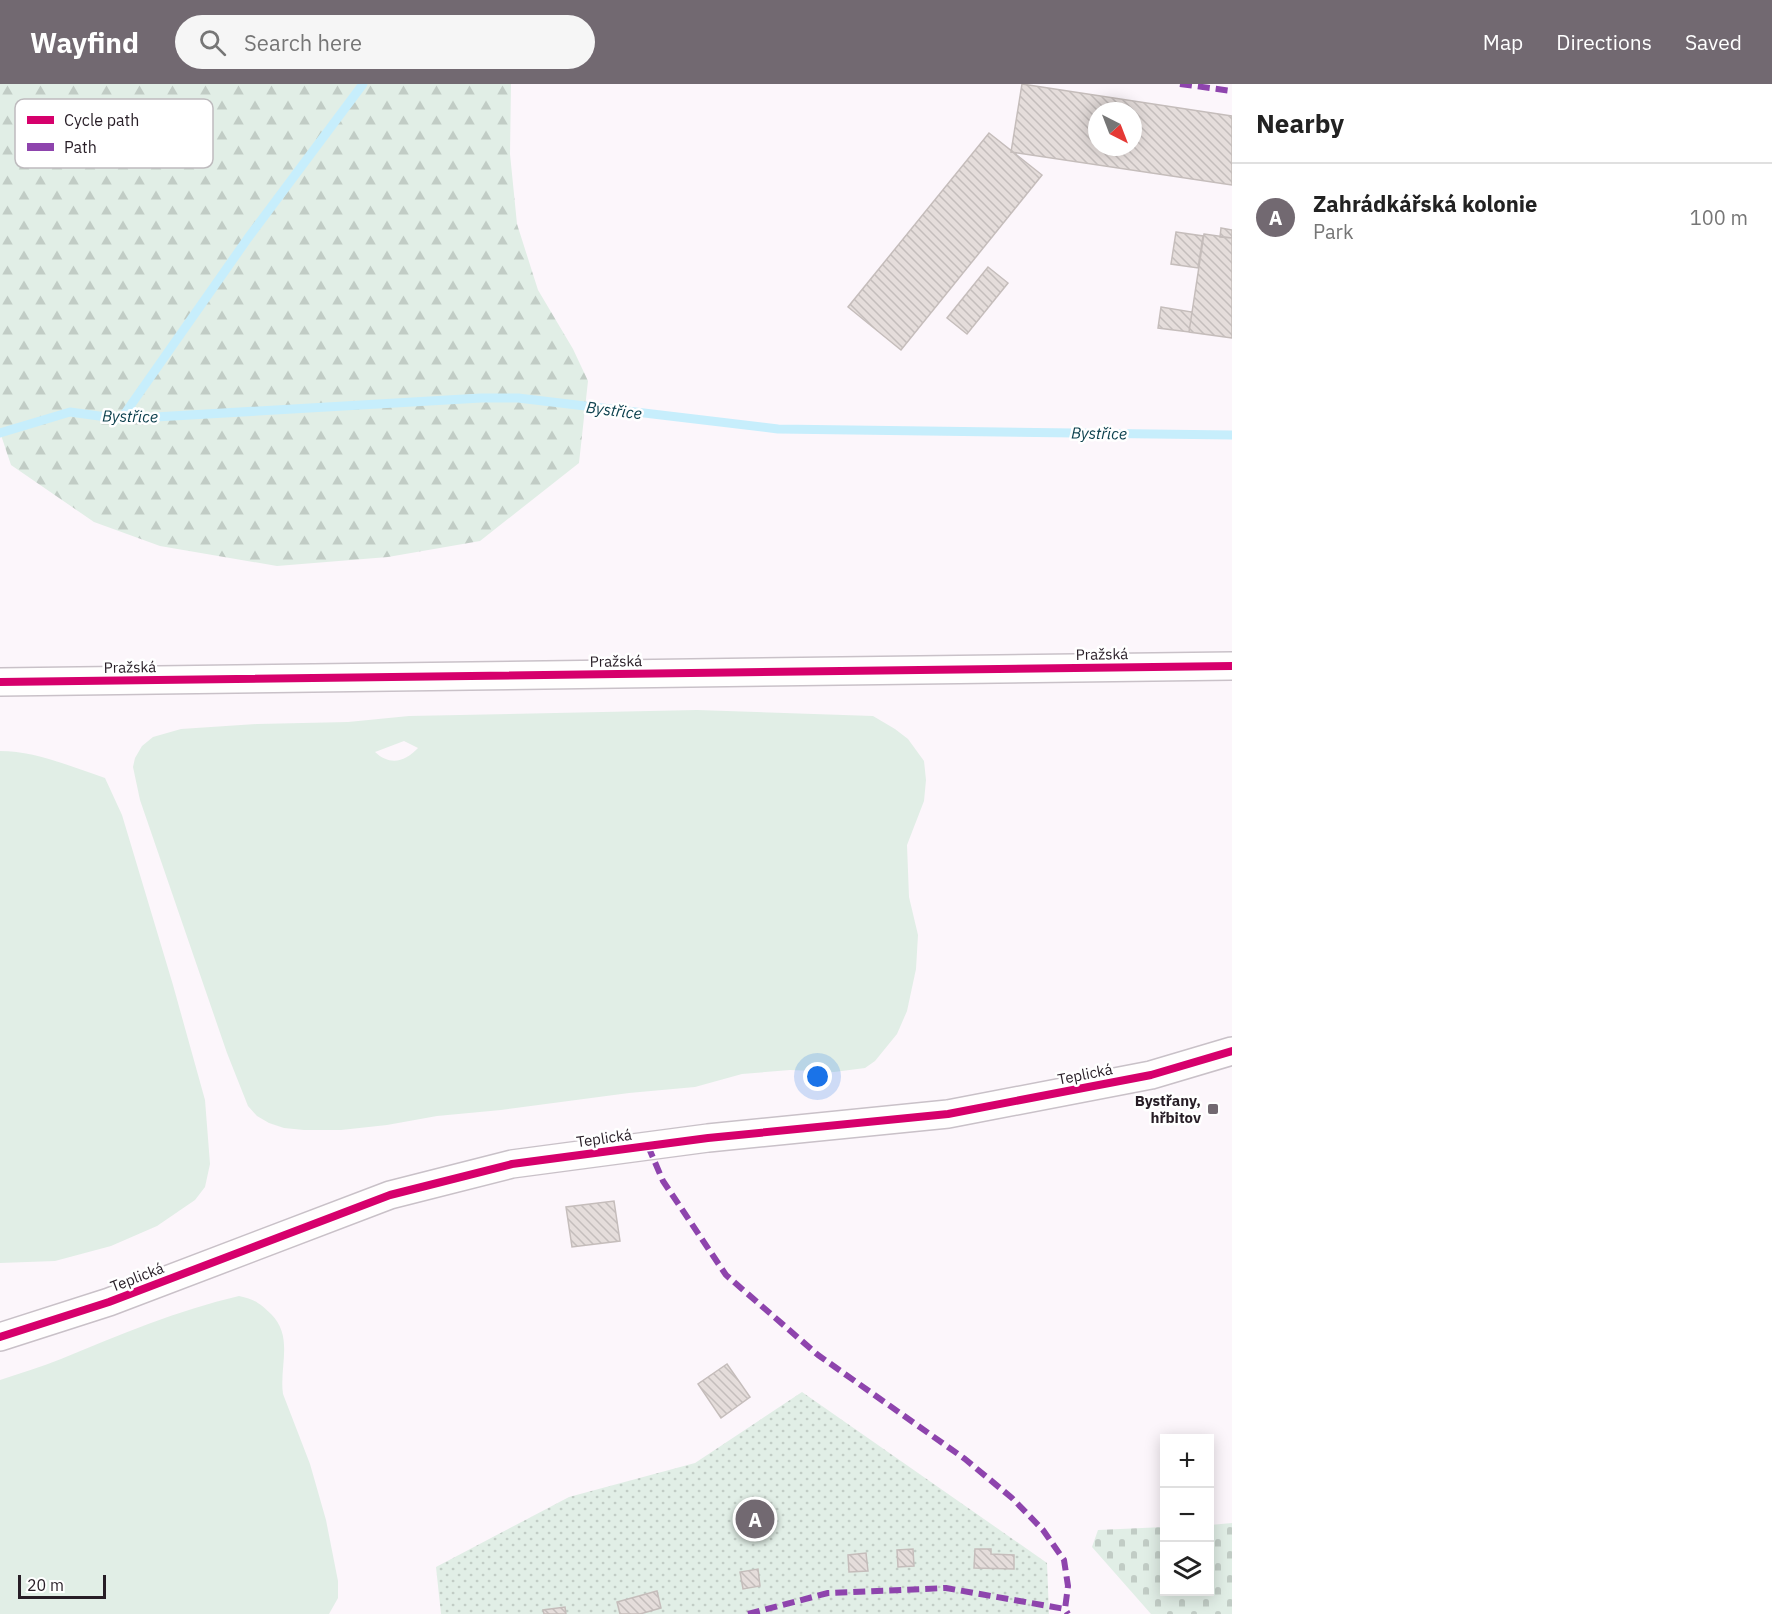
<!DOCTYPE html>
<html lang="en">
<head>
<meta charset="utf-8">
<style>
	body { margin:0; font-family:"IBM Plex Sans",sans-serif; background:#f6f6f6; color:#222 }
	.controls { position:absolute; right:18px; bottom:18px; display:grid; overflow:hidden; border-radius:0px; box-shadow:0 3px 15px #0003 }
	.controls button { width:54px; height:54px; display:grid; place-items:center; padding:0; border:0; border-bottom:2px solid #e0e0e0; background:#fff; color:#222; font:30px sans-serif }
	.compass { position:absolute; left:1088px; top:18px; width:54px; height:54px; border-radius:50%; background:#fff; box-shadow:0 3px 15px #0003; rotate:138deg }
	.scale { position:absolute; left:18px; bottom:15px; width:88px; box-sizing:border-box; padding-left:6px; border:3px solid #271d26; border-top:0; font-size:16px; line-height:21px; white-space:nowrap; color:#271d26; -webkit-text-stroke:4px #fff; paint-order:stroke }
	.you { position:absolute; left:818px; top:993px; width:21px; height:21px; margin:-15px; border:4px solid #fff; border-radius:50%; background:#1a73e8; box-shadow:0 0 0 9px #1a73e833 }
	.badge { display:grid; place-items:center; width:39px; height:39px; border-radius:50%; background:#726971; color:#fff; font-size:20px; font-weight:700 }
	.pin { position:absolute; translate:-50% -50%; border:3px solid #fff; box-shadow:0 2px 6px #0006 }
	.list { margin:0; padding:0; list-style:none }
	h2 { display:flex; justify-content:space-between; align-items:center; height:78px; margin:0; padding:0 24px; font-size:26px }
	h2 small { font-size:20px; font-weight:400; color:#767676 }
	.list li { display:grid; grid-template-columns:39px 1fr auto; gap:18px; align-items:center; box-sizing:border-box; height:108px; padding:0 24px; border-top:2px solid #e0e0e0 }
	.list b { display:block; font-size:22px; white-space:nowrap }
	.list p { margin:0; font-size:20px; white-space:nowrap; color:#767676 }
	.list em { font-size:20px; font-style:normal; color:#767676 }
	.icon { flex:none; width:33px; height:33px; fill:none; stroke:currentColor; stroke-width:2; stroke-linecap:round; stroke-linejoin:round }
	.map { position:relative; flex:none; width:1232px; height:1530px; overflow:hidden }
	header { display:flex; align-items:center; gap:36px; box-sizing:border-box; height:84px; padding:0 30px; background:#726971; color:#fff }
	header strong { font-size:28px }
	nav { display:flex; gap:33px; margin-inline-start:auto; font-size:21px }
	.search { width:420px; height:54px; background:#f6f6f6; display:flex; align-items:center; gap:15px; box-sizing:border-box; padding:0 21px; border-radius:33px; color:#767676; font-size:22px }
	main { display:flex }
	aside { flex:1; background:#fff }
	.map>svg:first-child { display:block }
	.grass { fill:#e1eee6; fill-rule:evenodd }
	.forest { fill:url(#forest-firs) }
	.cemetery { fill:url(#cemetery-stones) }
	.park { fill:url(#park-dots) }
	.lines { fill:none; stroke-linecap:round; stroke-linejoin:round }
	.stream { stroke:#c7eefc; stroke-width:9 }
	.building { fill:url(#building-back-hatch); stroke:#c5bdbb; stroke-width:1.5; fill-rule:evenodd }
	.street-casing { stroke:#c9c1c8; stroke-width:30 }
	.street { stroke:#fffefe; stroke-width:27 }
	.quiet { stroke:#8e44ad; stroke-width:6; stroke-dasharray:12 6; stroke-linecap:butt }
	.cycleway-casing { stroke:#fff; stroke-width:11 }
	.cycleway { stroke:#d6006c; stroke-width:8 }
	.poi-dot { fill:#726971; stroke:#fff; stroke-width:2 }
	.labels { text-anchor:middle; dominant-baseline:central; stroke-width:5; stroke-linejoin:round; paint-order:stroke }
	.street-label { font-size:15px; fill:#271d26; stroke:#fff }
	.poi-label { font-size:15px; font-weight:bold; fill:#271d26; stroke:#fff; text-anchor:end }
	.water-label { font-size:16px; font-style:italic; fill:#0d414e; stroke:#fff }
	.key { fill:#fff; stroke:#bebbbe; stroke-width:1.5 }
	.key-label { font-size:16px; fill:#271d26 }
</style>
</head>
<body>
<header>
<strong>Wayfind</strong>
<div class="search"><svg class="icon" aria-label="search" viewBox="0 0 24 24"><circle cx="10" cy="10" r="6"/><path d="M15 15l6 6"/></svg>Search here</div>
<nav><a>Map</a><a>Directions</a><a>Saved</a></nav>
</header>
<main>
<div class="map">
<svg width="1232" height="1530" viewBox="0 0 1232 1530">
	<defs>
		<pattern id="forest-firs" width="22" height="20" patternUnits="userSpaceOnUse" patternTransform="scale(1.5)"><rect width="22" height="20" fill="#e1eee6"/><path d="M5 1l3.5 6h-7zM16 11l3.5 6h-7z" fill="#c1ccc5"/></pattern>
		<pattern id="cemetery-stones" width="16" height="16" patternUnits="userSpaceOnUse" patternTransform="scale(1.5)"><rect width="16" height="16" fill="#e1eee6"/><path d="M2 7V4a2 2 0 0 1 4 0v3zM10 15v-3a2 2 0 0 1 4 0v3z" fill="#c1ccc5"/></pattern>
		<pattern id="park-dots" width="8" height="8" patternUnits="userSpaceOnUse" patternTransform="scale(1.5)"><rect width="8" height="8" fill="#e1eee6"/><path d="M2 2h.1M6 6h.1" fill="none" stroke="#c1ccc5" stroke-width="1.8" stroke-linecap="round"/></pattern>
		<pattern id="building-back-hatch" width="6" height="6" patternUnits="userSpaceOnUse" patternTransform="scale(1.5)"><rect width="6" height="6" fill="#e5dddb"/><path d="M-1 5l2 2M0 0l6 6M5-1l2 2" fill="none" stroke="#c4bdbc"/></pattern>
	</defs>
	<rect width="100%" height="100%" fill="#fcf6fb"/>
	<path class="grass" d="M697,626l176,6 22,13 13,10 16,22 2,19 -2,21 -17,44 2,52 9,38 -2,34 -9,42 -10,23 -22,27 -10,7 -31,4 -44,-2 -48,4 -47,13 -66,6 -128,17 -64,6 -50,9 -46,5h-37l-20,-2 -15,-5 -12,-7 -9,-10 -21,-53 -87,-253 -7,-33 2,-9 7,-12 11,-9 28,-8 76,-5 91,-2 61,-6zM404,657l14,7c-13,14 -28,18 -43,4z
		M0,667c36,0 72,16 105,27l17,37 51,170 32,115 5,64 -5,23 -10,13 -38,26 -46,20 -56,15 -55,2z
		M239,1212c15,3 21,7 32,18 23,23 8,52 12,80l27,70 16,56 12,61v17l-9,16h-329v-234c20,-7 41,-13 61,-21 58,-24 117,-49 178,-63z"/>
	<path class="forest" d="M0,0h511l-1,70 7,70 21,66 35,59 15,32 -9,82 -99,78 -92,16 -111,9 -117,-20 -66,-24 -83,-57 -11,-33z"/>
	<path class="cemetery" d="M1232,1439v91h-81l-59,-67 6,-17 66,-3v65h46v-67z"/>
	<path class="park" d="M802,1308l245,171 2,51h-608l-5,-47 133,-70 126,-34z"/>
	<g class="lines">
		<path class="stream" d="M121,335l127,-181 115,-154
			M0,349l70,-21 51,7 360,-21h37l260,31 454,6"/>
	</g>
	<path class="building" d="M1022,0l210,32v69l-221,-33zM1097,27h36v36h-36z
		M989,49l53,42 -141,175 -53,-43z
		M1221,144l11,2v8l-12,-1z
		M1176,148l27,4 -5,32 -27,-4z
		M1204,150l28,4v100l-43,-6z
		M988,183l20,16 -41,51 -20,-16z
		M1161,223l31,5 -3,20 -31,-4z
		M614,1117l6,40 -48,6 -6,-40z
		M727,1280l23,33 -29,21 -23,-34z
		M913,1465l1,17 -16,1 -1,-17z
		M975,1465h16v5l23,1v14l-40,-1z
		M866,1469l2,18 -19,1 -1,-17z
		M758,1485l2,17 -17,3 -3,-17z
		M657,1507l4,17 -21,6h-20l-3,-12z
		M565,1523l1,7h-22l-1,-4z"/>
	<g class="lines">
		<g class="street-casing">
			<path id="street" d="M0,598l1232,-16
				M0,1253l109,-35 281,-107 122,-31 196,-26 240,-24 203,-39 81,-24"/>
		</g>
		<use href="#street" class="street"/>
		<path class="quiet" d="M1180,0l52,7
			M648,1062l15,35 63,94 92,80 147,104 47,39 31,32 21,30 4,26 -3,23 3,5
			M748,1530l80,-21 118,-5 119,21"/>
		<g class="cycleway-casing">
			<path id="cycleway" d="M0,598l1232,-16
				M0,1253l109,-35 281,-107 122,-31 196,-26 240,-24 203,-39 81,-24"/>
		</g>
		<use href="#cycleway" class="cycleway"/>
	</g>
	<rect class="poi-dot" x="1207" y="1019" width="12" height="12" rx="3"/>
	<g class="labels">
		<g class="street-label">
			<text transform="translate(1102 570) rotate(-1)">Pražská</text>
			<text transform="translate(616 577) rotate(-1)">Pražská</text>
			<text transform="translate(130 583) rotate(-1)">Pražská</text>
			<text transform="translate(1085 990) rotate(-11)">Teplická</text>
			<text transform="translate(604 1054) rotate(-8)">Teplická</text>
			<text transform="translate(137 1193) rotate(-21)">Teplická</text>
		</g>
		<g class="poi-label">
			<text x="1201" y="1016">Bystřany,<tspan x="1201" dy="17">hřbitov</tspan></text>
		</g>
		<g class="water-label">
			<text transform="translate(614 326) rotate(7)">Bystřice</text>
			<text transform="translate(130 332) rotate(1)">Bystřice</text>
			<text transform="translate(1099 349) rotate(1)">Bystřice</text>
		</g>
	</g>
	<rect x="15" y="15" width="198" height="69" rx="9" class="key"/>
	<rect x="27" y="32" width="27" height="8" fill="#d6006c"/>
	<rect x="27" y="59" width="27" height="8" fill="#8e44ad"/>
	<g class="key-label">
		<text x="64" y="42">Cycle path</text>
		<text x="64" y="69">Path</text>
	</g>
</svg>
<div class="controls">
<button>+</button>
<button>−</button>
<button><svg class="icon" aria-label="layers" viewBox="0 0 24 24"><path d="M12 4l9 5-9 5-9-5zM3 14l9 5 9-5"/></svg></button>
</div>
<svg class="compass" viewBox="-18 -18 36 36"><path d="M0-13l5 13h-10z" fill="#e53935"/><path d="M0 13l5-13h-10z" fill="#767676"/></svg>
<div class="scale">20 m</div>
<div class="you"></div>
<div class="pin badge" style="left:755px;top:1435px">A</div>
</div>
<aside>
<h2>Nearby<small></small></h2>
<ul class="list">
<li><span class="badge">A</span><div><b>Zahrádkářská kolonie</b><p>Park</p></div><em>100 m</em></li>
</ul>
</aside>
</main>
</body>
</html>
